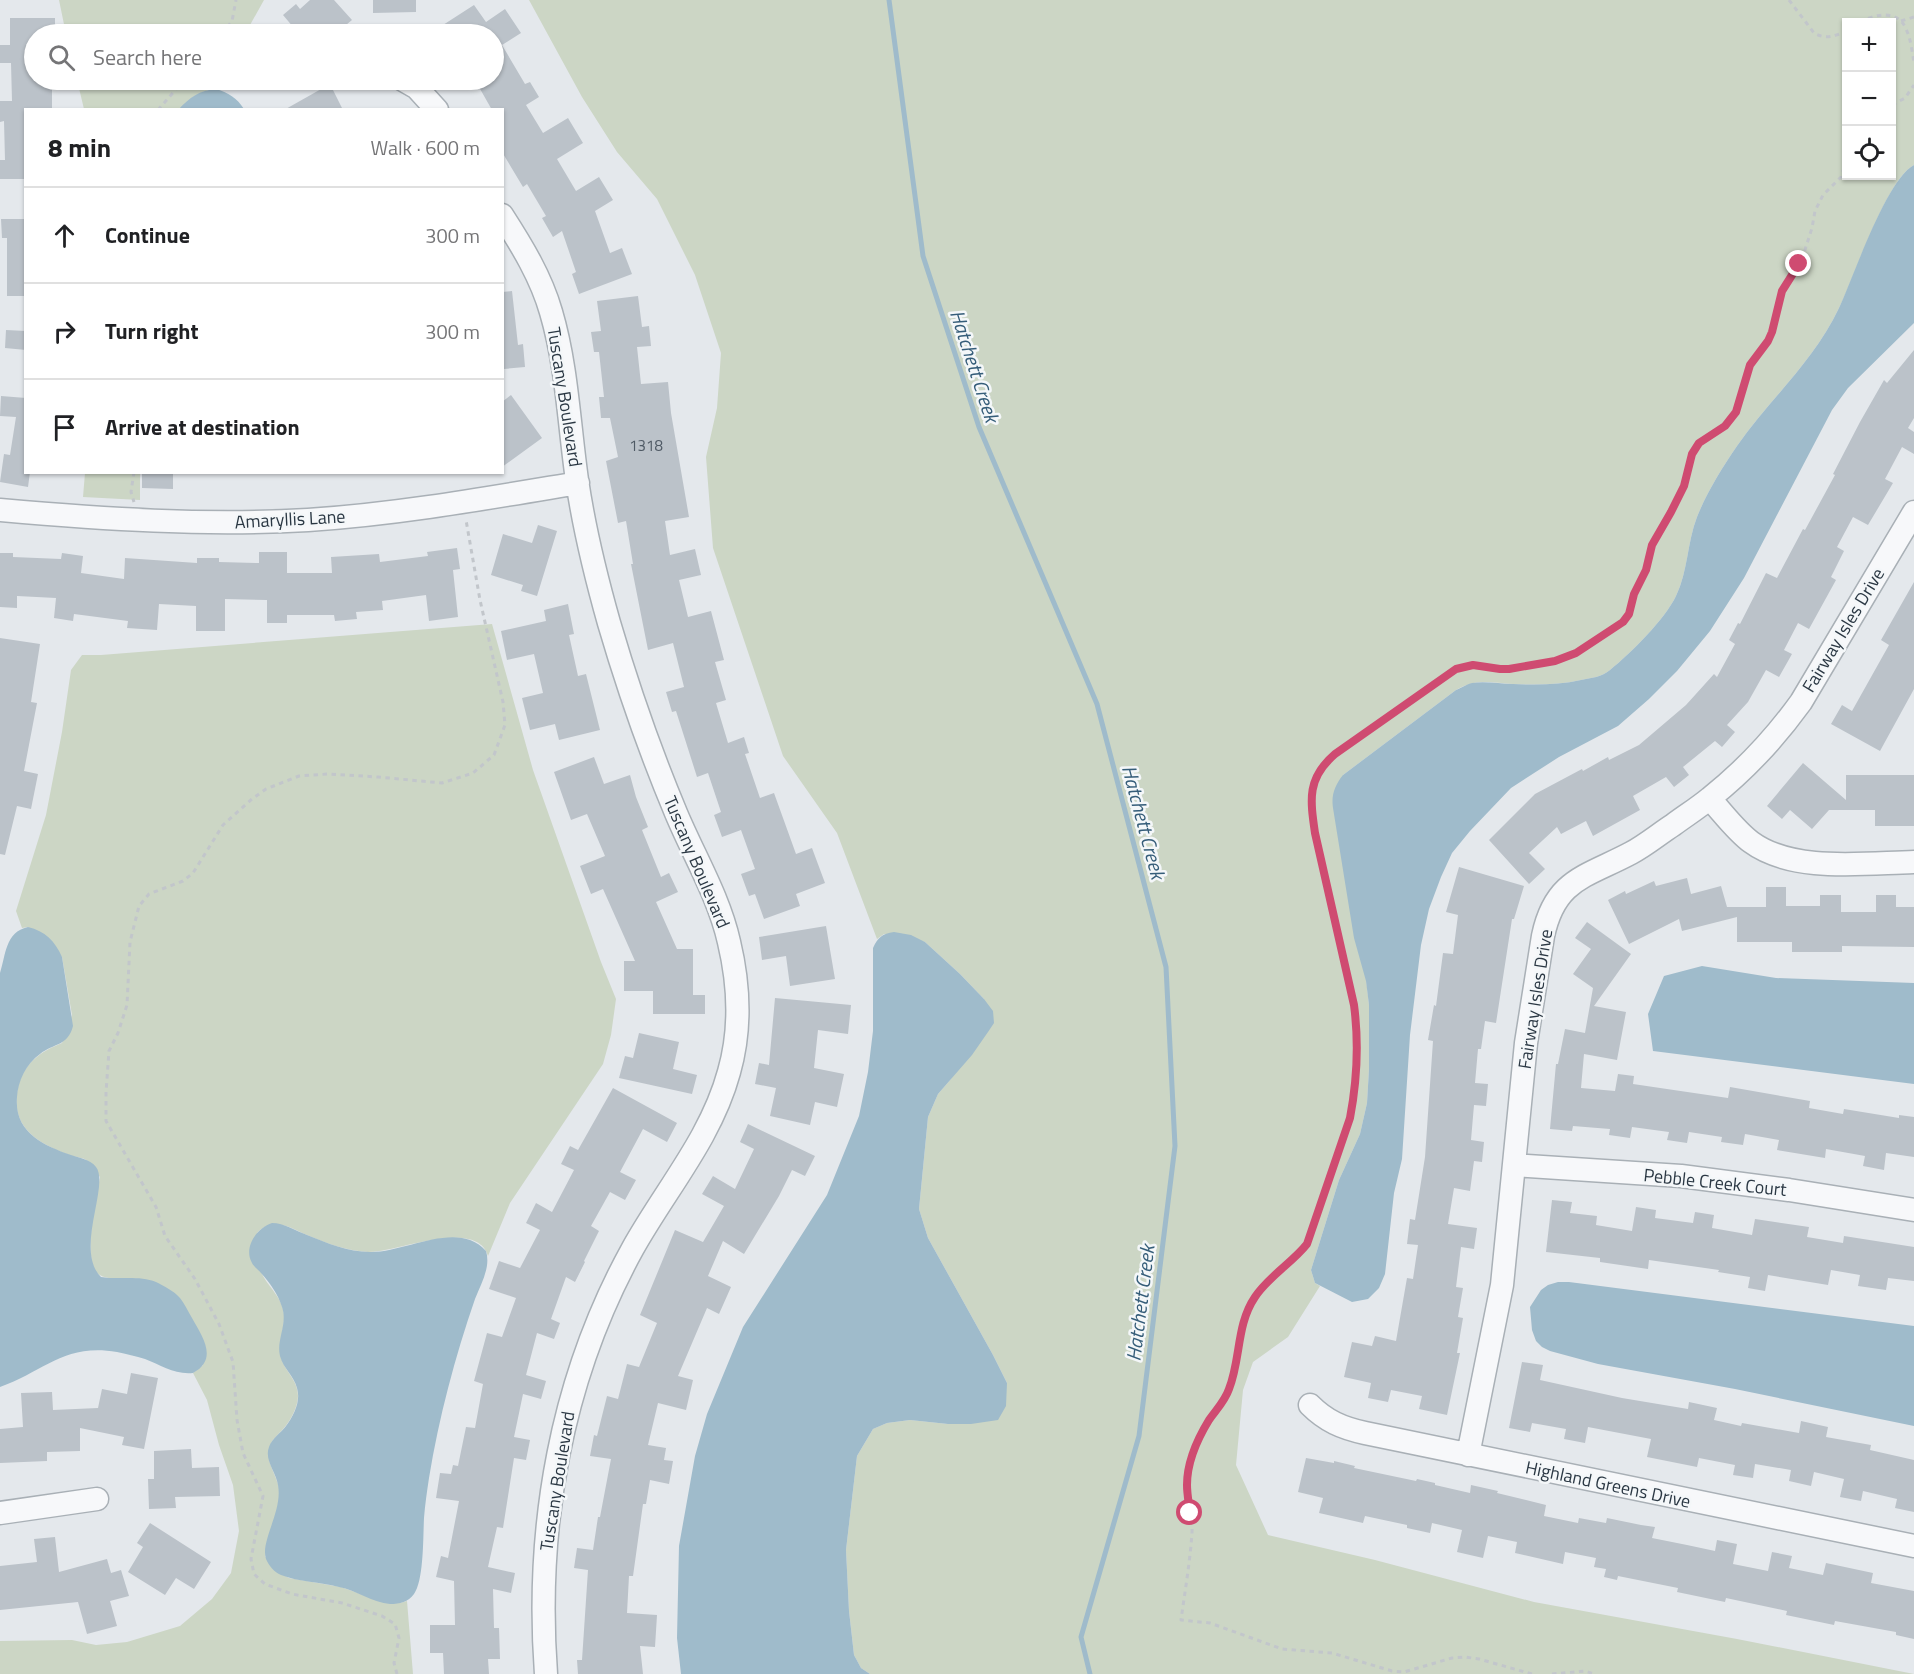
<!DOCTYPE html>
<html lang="en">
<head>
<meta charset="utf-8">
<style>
	body { margin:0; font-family:"Titillium Web",sans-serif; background:#f6f6f6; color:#202124 }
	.controls { position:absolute; right:18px; top:18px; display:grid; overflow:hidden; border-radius:0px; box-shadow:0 2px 4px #0004 }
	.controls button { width:54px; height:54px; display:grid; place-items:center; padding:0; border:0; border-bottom:2px solid #e0e0e0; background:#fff; color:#202124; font:30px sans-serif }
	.stop { position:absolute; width:18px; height:18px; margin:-14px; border:4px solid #cf4b71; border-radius:50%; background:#fff }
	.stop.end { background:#cf4b71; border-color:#fff; box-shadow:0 2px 6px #0008 }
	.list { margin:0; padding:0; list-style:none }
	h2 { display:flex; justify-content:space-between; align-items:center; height:78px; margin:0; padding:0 24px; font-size:26px }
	h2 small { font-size:20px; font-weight:400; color:#757577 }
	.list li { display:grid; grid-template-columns:39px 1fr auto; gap:18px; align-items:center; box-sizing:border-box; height:96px; padding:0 24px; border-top:2px solid #e0e0e0 }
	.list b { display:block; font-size:22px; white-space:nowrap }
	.list em { font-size:20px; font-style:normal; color:#757577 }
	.icon { flex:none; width:33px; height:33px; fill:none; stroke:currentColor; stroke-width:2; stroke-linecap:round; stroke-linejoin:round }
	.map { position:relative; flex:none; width:1914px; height:1674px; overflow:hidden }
	.search { position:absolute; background:#fff; box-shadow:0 2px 4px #0004; left:24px; top:24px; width:480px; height:66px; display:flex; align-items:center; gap:15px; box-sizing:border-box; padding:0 21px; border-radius:33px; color:#757577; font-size:22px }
	.panel { position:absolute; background:#fff; box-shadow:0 2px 4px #0004; left:24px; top:108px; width:480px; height:366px; border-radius:0px }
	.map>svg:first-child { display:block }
	.green { fill:#ccd6c5; fill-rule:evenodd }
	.water { fill:#9fbbcb }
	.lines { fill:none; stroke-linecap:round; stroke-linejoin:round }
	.stream { stroke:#9fbbcb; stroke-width:5 }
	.building { fill:#bbc2c9 }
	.minor-casing { stroke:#a9b0b6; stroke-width:25 }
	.path { stroke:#c2c6cb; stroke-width:3; stroke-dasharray:4.5 4.5; stroke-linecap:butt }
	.minor { stroke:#f7f8fa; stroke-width:22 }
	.route { stroke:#cf4b71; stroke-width:8 }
	.labels { text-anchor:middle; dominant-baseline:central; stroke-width:5; stroke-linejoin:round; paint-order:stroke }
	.number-label { font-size:15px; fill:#4f5a65 }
	.street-label { font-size:18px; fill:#2b3844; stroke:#f4f7f9 }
	.water-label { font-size:20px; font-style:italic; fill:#355d79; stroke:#f4f7f9 }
</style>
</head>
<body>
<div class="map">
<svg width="1914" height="1674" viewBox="0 0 1914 1674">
	<rect width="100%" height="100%" fill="#e4e8ec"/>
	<path class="green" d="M59,0h205l-19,34h-179z
		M529,0h1385v165c-28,15 -59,111 -75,143 -25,53 -69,91 -102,138 -15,22 -30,46 -40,71 -10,26 -9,54 -21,79 -11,23 -45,57 -66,74 -8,7 -19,8 -29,10 -22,5 -45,5 -68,4 -23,-1 -35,-6 -57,6l-113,85 26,230v64l-2,34 -7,31 -21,46 -28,90 4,13 5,3 -32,51 -35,25 -10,28 -7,75 32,70 107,25 159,42 203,37 177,35h-1044l-9,-6 -7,-13 -5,-44 -3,-61 11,-94 16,-27 14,-6 23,-3 38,4h23l36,-41 -14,-28 -65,-117 -9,-29 9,-92 10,-23 13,-15 33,-80 -24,-25 -35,-32 -41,-8 -7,5 -40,-106 -54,-77 -70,-208 -7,-91 11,-49 4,-55 -26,-78 -38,-76 -40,-47 -35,-55zM1846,22h46v154h-46z
		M77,80h144l-5,9c-16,1 -27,10 -37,21l-95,-1z
		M85,473h55v27l-57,-3z
		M492,624l41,146 68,192 15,37 -5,36 -8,29 -93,139 -22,53c-11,-39 -93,-3 -120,-4 -21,-1 -42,-9 -61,-17 -8,-3 -17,-9 -26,-10 -10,-2 -18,1 -24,8 1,11 1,32 5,41 7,14 20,23 22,40 1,17 -8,32 -1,49 5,11 15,19 15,33 0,10 -7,24 -14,32 -5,6 -12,11 -14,18 -6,17 9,30 10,48 0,20 -9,42 -15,62l8,13 16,9 52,9 45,16h14l7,-2 6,73h-413v-33l72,-1 24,5 31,-3 53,-16 32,-27 19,-26 8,-42 -6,-46 -14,-40 -12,-45 -14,-27 10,-8 -94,-87c-6,-1 -12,-3 -15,-9 -9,-22 2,-68 6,-92 -4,-4 -7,-11 -11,-15 -4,-4 -12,-5 -17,-6 -33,-12 -63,-28 -54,-69 6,-24 22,-35 44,-44l10,-28 -10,-58 -34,-30 -6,1 -6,-17 30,-96 16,-83 9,-62 11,-15h19z"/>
	<path class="water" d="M216,89c13,4 21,9 28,20h-65c10,-11 21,-19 37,-20z
		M1914,165v158l-66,65 -16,22 -88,168 -34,53 -33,40 -28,28 -31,27 -59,31 -48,31 -41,43 -18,22 -11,24 -12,32 -8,36 -11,90 -8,124 -8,34 -9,81 -6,14 -11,11 -16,3 -37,-19 -4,-13 28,-90 21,-46 7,-31 2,-34v-64l-3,-24 -12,-43 -21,-130c-2,-13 2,-23 10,-33l113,-85c5,-2 11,-6 16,-7 14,-2 28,1 41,1 23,1 46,1 68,-4 10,-2 21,-3 29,-10 21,-17 55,-51 66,-74 12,-25 11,-53 21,-79 10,-25 25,-49 40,-71 33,-47 77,-85 102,-138 15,-32 47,-128 75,-143z
		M28,927c17,4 27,14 34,30l11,69c-5,20 -19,17 -33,28 -14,10 -22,27 -23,43 -3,35 26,48 54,58 8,3 19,4 25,12 14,18 -22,83 5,110 18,3 38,-2 55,5 8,4 18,9 24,16 4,5 8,13 12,20 10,18 27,41 1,55 -18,2 -32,-8 -48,-14 -9,-3 -19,-5 -28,-7 -53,-9 -72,19 -117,35v-414c6,-18 5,-41 28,-46z
		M894,932l17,3 14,7 35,32 24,25 9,12 1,12 -6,9 -16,23 -34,39 -10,23 -9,92 9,29 65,117 14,28 -1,23 -8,14 -27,4h-23l-38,-4 -23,3 -14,6 -16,27 -11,94 3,61 5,44 7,13 9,6h-189l-4,-36 2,-92 16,-90 12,-42 36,-87 84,-132 32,-79 9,-44 5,-41v-83c5,-11 9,-14 21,-16z
		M1702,966l74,12 138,5v101l-261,-33 -5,-37 16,-38z
		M272,1223c12,0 24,8 35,12 20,8 41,17 63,17 35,1 88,-33 116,-1 5,16 -5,33 -11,48 -20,58 -36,118 -46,179 -2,13 -4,27 -5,40 -1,19 0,62 -10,76 -6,8 -14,10 -24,10 -17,-1 -34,-14 -51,-17 -19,-5 -40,-5 -58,-12 -7,-3 -12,-9 -15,-16 -6,-18 17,-48 12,-74 -2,-13 -14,-25 -9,-38 3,-9 12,-14 17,-21 8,-11 15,-25 11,-38 -3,-12 -14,-20 -17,-32 -4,-16 8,-32 2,-49 -4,-13 -12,-24 -21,-34 -3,-4 -7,-6 -9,-10 -9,-16 5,-35 20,-40z
		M1558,1282h11l345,44v100l-179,-37 -137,-25 -48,-13 -8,-4 -6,-6 -4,-11 -2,-23 11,-17 7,-5z"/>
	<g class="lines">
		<path class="stream" d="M889,0l34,256 56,171 118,277 69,263 9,179 -36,290 -58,201 9,37"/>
	</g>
	<path class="building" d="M310,0h24l18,20 -17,14h-36l-16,-19 13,-11 4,5z
		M373,0h43v12l-43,1z
		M474,5l12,17 19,-13 16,24 -19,12 23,39 5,-2 9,15 -13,8 17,28 25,-15 15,25 -26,16 19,32 23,-14 14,23 -18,11 15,42 12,-5 10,26 -53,20 -7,-20 4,-2 -14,-41 -9,6 -11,-19 4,-2 -19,-32 -4,3 -21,-35v-42h-10l-17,-30h19v-46h-65z
		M10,18h45v16h-21v46h18v30h-26v69h-26v-19h5l-1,-39 -4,1v-21h12l-1,-38h-11v-18h10z
		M330,84l13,26h-59z
		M1,219h25v77h-19v-58h-5z
		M512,291l6,54 5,-1 2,23 -21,2 -2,-9v-68z
		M638,296l4,31 7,-1 2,20 -14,1 4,37 27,-2 3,31 18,104 -24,4 5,34 25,-6 6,26 -22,5 9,37 23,-6 13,49 -9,2 11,38 -10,3 12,40 16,-6 5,16 -4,1 15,44 14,-5 22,61 16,-6 13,35 -29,11 4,12 -36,13 -9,-25 -6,2 -8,-22 14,-5 -14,-39 -19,7 -8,-22 7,-3 -13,-39 -11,4 -21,-66 -4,1 -6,-20 18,-5 -11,-44 -25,7 -17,-86h2l-7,-43 -8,2 -12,-62 12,-4 -8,-39h-9l-2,-21h5l-5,-45h-5l-3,-20 10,-1 -4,-30z
		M6,330l20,1v19l-21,-2z
		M1914,350v68l-6,10 6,4v22l-12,-7 -17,32 8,4 -25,42 -15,-8 -16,30 7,4 -13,26 5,3 -27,49 -11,-6 -14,27 8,4 -13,23 -13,-7 -18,32 -21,23 8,7 -13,15 -7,-6 -32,26 6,8 -15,12 -8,-10 -33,19 7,14 -47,26 -7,-15 -25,13 -4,-7 -28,26 16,16 -16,15 -40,-44 46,-46 47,-25 1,2 25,-14 1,3 30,-15 47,-40 28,-31 3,3 18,-33 -6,-4 9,-17 2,1 26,-51 11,5 26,-49 2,1 30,-55 -2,-1 27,-52 24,-42 3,3z
		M511,395l31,43 -40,29v-65z
		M1,396l25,2v74h4l-2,15 -28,-5 4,-28 6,1 6,-38 -16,-1z
		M142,472h31v17l-31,-1z
		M538,525l19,6 -20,65 -16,-5 2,-6 -32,-10 12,-41 29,9z
		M457,548l3,21 -7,1 5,47 -29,4 -3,-26 -44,6 1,9 -27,2 1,7 -22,2 -1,-6h-47v8h-20v-23l-42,-1v32h-29v-25l-37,-2 -2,26 -30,-2 1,-7 -54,-7 -1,7 -19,-3 2,-20 -39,-2v12l-17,-1v-54h13v4l48,2 1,-6 21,3 -2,17 43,6 1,-21 72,5v-5h22v4l40,1v-11h28v21h45l-1,-16 48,-3 1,8 48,-6 -1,-4z
		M1914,582v107l-34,62 -49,-27 11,-19 10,6 37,-66 -8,-5z
		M568,604l6,30 -5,1 9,41 8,-2 14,56 -41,10 -4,-16 -25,6 -8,-32 21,-5 -9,-39 -27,6 -6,-29 45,-10 -2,-11z
		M0,638l40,6 -9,58 6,1 -13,68 14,3 -7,35 -14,-3 -12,49 -5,-1z
		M594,757l10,27 26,-9 6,22 12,30 -6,3 19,47 8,-4 9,19 -22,10 21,47h16v46h12v19h-52v-23h-29v-30h11l-32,-72 -12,5 -11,-28 25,-10 -18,-42 -16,6 -17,-48z
		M1803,763l43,37v-25h68v51h-39v-16h-46l-17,19 -22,-19 -8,9 -15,-13z
		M1459,867l65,19 -10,33h-2l-16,104 -11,-2 -4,28h-3l-3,34 13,1 -2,22 -12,-1 -3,35 13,2 -2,20 -8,-1 -4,30 -16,-3 -6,36 29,4 -3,21 -13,-2 -5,40 7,1 -5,29 5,1 -6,35h3l-13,62 -28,-6 3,-13 -31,-6 -3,12 -20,-4 3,-15 -27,-6 8,-35 20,4 3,-10 21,5 11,-63 6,1 5,-34 -11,-1 3,-25 5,1 10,-63 8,-116 -5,-1 6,-35 2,1 7,-53 10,1 5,-39 -12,-3z
		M1687,878l4,16 30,-8 6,21h39v-20h20v19h34v-11h21v17h35v-17h20v12h18v40l-72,-1v6h-50v-10h-55v-25l-55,14 -3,-12 -50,25 -21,-44 17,-9 1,3 28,-13 2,5z
		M1587,922l44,32 -37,52 32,6 -9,48 -33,-6 -3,34 34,3 3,-17 16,2 -1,8 95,14 2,-11 80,14 -1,7 34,6 1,-5 55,9v-3l15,2v40l-28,-4 -2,17 -21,-4 2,-10 -39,-7 -1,9 -48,-8 2,-10 -34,-6 -2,11 -22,-3 1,-5 -33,-5 -2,11 -20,-3 2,-8 -37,-5 -2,11 -21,-3 1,-6 -37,-3 -1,5 -22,-2 6,-65h2l7,-35 20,4 8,-45 -20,-14 18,-25 -16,-11z
		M826,926l9,53 -45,7 -4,-30 -24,4 -3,-23z
		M775,998l76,7 -3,29 -30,-4 -4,38 30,6 -7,33 -22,-5 -5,23 -40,-9 6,-28 -21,-4 4,-21 10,2z
		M639,1033l40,9 -6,27 24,6 -5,19 -73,-16 6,-22 8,2z
		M613,1088l64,35 -10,19 -24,-13 -23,43 16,8 -11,20 -15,-8 -19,34 8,5 -15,30 1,1 -10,20 -9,-5 -15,42 9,4 -6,16 -17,-6 -11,42 20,6 -5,18 -18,-5 -9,43 16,3 -4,20 -12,-2 -11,70 -6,-1 -9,40 27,6 -4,20 -18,-4 1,39h5l1,31h-12l1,15h-45l-1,-21h-13v-28h25l-1,-44 -18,-4 5,-21 7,2 11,-57 -23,-3 4,-25 11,1 2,-9 5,1 8,-39 9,1 8,-44 -9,-3 13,-48 15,4 14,-39 -27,-9 10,-28 21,7 20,-38 -14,-7 10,-20 16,9 22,-42 -13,-6 9,-18 8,4z
		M748,1124l67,32 -10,20 -13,-6 -13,26 -35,58 -21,-13 -15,35 23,11 -12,27 -12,-6 -29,68 15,4 -7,30 -28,-7 -10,42 18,3 -2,12 9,1 -4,23 -19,-4 -4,24h-3l-10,72h-4l-2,37 30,2 -2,32 -15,-1 3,28h-65l-1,-14h5l6,-90 -14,-2 3,-20 16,2 5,-33h2l11,-58 -21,-3 4,-21 3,1 10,-40 11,3 9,-35 12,3 18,-44 -17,-8 35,-85 28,12 21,-36 -22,-12 11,-18 22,13 19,-40 -14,-7z
		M1552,1200l20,2 -2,11 27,3 -1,9 36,6 4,-24 20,3 -1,8 38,5 2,-11 19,3 -2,13 40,7 3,-16 54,8 -2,10 36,6 1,-7 70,11v34l-26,-3 -2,12 -28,-4 2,-11 -29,-5 -3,15 -60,-10 -3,16 -17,-3 2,-11 -32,-5 1,-2 -70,-10 -1,9 -48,-7v-4l-54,-6z
		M1522,1362l21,3 -3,15 82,18 66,11 1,-7 28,6 -3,12 27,6 1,-3 57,10 2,-12 27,6 -2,10 45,8 -1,5 44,10v52l-19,-4 2,-9 -34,-8 -2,10 -21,-4 4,-18 -30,-7 -3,14 -22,-5 2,-11 -36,-6 -2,14 -20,-3 2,-10 -36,-7 -2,9 -50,-10 4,-18 -63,-12 -3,16 -21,-4 2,-10 -34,-6 -2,9 -21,-4z
		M131,1373l27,5 -14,71 -22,-4 2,-8 -44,-9v23l-33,1v9l-47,2v-34l23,-2 -2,-34 31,-1 1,18 45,-2 4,-19 25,5z
		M191,1449l1,19 27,-1 1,29 -45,1 1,11 -27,1 -1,-30h6v-28z
		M1306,1458l28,5v-2l21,5 -1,2 62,13 1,-2 18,4v2l35,8 1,-8 27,6 -1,2 49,12 -2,11 34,7 1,-5 27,5 1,-5 34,7 14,2 -3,11 35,7 28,6 2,-11 20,4 -4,20 35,7 4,-19 20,4 -3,12 34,7 3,-12 47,10 -2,10 43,8v48l-18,-4v-3l-61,-11 -1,4 -48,-10 1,-4 -61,-13 -1,4 -48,-10 1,-4 -60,-12 -1,4 -13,-3 2,-8 -12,-2 2,-9 -31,-6 -2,12 -48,-11 2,-11 -29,-6 -5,22 -26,-6 5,-22 -30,-7 -2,10 -23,-5v-3l-42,-9 -2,7 -44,-10 4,-15 -25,-6z
		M150,1523l61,39 -17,27 -18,-11 -11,17 -37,-23 15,-25 -6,-4z
		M55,1537l4,35 48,-13 4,14 10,-3 8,26 -19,5 7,25 -30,8 -9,-32 -78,8v-44l37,-4 -3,-23z"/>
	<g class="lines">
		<g class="minor-casing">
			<path id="minor" d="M403,80l14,8 20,22
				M502,215c20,31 39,62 49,97 16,54 18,112 26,168 7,48 19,97 32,143 19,65 41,128 67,190 18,43 43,84 53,129 10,42 12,88 0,130 -18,66 -63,117 -96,176 -72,130 -98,278 -87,426
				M0,510c103,9 205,16 308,10 91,-6 180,-22 270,-37
				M1710,799c13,14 26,32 41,43 42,31 113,21 163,20
				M1514,1165l167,11 108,14 125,20
				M1310,1405c16,16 32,23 55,28l549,113
				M1468,1455l34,-170 24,-242 17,-107c12,-57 43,-59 88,-83 15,-8 28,-19 42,-28 12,-9 25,-17 37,-27 34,-27 65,-60 91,-96l113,-190
				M0,1513l97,-14"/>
		</g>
		<path class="path" d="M1789,0l25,33c12,7 21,3 32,-2
			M1901,21l13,-4
			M1860,22c15,-8 38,-13 46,7 5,10 6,23 8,33
			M222,34l10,-13 4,-21
			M1892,105l13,-7 9,-13
			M158,110l26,-30
			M134,472l-3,20 3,10
			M397,1674l-3,-11 5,-25 -4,-14 -13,-8 -40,-13 -50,-9 -27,-10 -11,-10 -3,-15 12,-63 -20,-43 -6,-33 -4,-58 -14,-38 -24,-45 -30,-43 -9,-29 -50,-86v-29l3,-41 9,-18 9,-28 3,-63 9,-36 10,-12 34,-13 10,-8 30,-48 29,-26 14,-10 33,-13 29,-2 50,3 64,6 31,-10 21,-18 11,-30 -2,-23 -23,-102 -14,-80
			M1532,1674l-53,-15 -14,-2 -13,1 -48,14 -12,-1 -60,-18 -50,-4 -72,-26 -29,-3c4,-29 9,-58 11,-87 1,-23 -7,-45 -2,-68 4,-15 10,-29 18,-42 9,-15 20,-26 24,-44 8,-28 6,-58 23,-83 15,-20 37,-33 52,-52l43,-126c7,-37 9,-75 4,-113l-39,-172c-3,-24 -6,-46 8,-68l133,-96 17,-4 36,4 46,-8 21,-8 47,-31 6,-8 5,-20 12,-24 6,-25 19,-33 13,-26 8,-32 7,-11 26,-17 11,-14 14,-47 22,-33 10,-41 21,-35 9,-28 3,-17 8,-16 18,-18 5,-15
			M1552,1674l33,-3 9,3"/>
		<use href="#minor" class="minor"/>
	</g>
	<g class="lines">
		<path class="route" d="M1190,1513c-1,-9 -3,-19 -3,-28 0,-22 11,-47 22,-65 7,-10 16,-19 20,-31 12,-30 7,-64 26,-92 14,-21 37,-34 52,-53l43,-126c7,-37 9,-75 4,-113l-39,-172c-5,-34 -8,-55 20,-79l121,-85 17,-4 27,4h9l46,-8 21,-8 47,-31 6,-8 5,-20 12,-24 6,-25 19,-33 13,-26 8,-32 7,-11 26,-17 11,-14 14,-47 18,-24 4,-9 10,-41 17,-27"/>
	</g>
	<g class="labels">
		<g class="number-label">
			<text x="646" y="445">1318</text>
		</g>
		<g class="street-label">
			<text transform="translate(565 397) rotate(81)">Tuscany Boulevard</text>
			<text transform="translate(290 519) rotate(-3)">Amaryllis Lane</text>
			<text transform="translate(1843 630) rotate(-59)">Fairway Isles Drive</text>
			<text transform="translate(697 862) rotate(67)">Tuscany Boulevard</text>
			<text transform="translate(1535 999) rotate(-81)">Fairway Isles Drive</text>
			<text transform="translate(1715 1182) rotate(6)">Pebble Creek Court</text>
			<text transform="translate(557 1481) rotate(-81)">Tuscany Boulevard</text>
			<text transform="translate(1608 1484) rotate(12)">Highland Greens Drive</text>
		</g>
		<g class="water-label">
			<text transform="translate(975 366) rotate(72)">Hatchett Creek</text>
			<text transform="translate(1144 822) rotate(75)">Hatchett Creek</text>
			<text transform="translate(1140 1303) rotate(-83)">Hatchett Creek</text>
		</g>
	</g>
</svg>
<div class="controls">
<button>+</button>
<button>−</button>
<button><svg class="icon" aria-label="locate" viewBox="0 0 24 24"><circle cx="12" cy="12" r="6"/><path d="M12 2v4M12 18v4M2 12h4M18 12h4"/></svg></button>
</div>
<div class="stop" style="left:1190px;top:1513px"></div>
<div class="stop end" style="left:1799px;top:264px"></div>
<div class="search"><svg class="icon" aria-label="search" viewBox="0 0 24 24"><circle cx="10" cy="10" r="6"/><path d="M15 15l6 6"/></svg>Search here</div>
<section class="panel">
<h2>8 min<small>Walk · 600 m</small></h2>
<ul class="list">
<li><svg class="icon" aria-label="ahead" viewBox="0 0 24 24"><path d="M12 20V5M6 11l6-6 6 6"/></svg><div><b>Continue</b></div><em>300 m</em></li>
<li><svg class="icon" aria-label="right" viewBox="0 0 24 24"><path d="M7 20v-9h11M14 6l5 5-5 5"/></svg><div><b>Turn right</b></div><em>300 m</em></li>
<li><svg class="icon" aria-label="arrive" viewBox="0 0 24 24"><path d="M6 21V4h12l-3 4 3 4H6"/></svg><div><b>Arrive at destination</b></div></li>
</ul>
</section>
</div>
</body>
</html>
